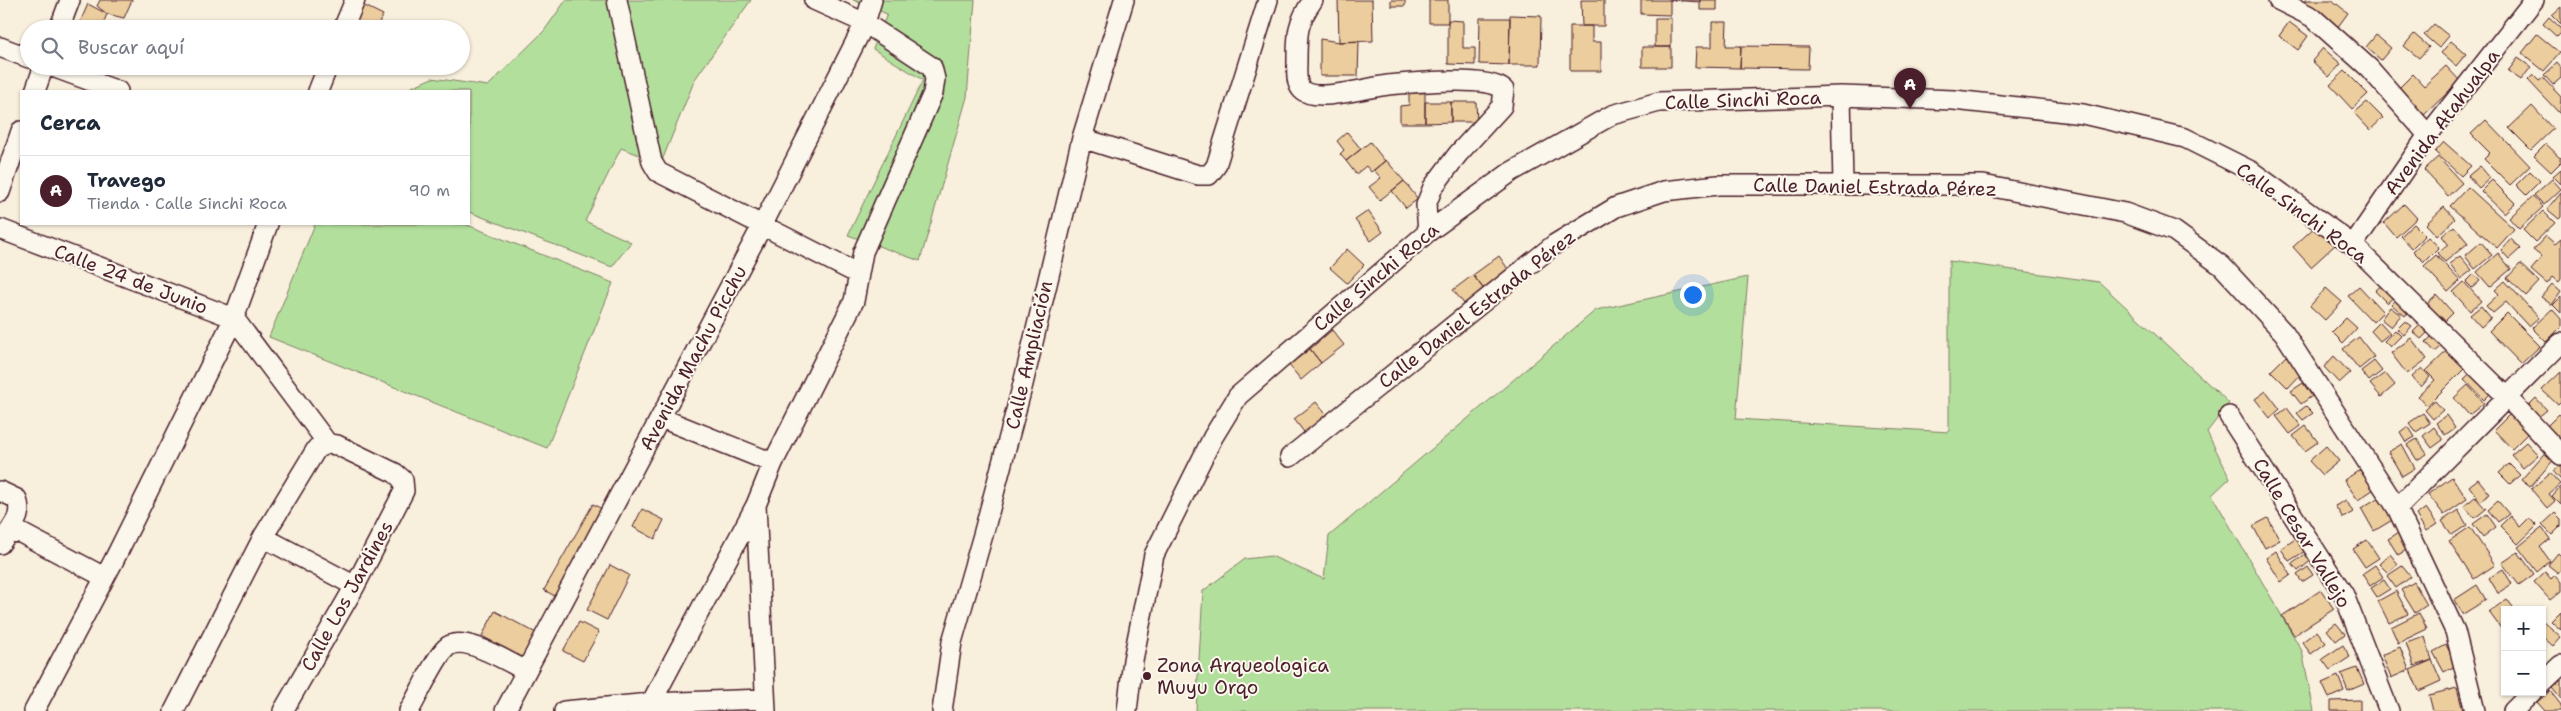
<!DOCTYPE html>
<html lang="es">
<head>
<meta charset="utf-8">
<style>
	body { margin:0; font-family:"Shantell Sans",sans-serif; background:#f6f6f7; color:#1f2937 }
	.controls { position:absolute; right:15px; bottom:15px; display:grid; overflow:hidden; border-radius:0px; box-shadow:0 1px 4px #0004 }
	.controls button { width:45px; height:45px; display:grid; place-items:center; padding:0; border:0; border-bottom:1px solid #e0e1e3; background:#fff; color:#1f2937; font:25px sans-serif }
	.you { position:absolute; left:1692px; top:294px; width:18px; height:18px; margin:-12px; border:4px solid #fff; border-radius:50%; background:#1a73e8; box-shadow:0 0 0 8px #1a73e833 }
	.badge { display:grid; place-items:center; width:32px; height:32px; border-radius:50%; background:#4a1f2b; color:#fff; font-size:16px; font-weight:700 }
	.pin { position:absolute; translate:-50% -41px; filter:drop-shadow(0 1px 2px #0008) }
	.pin::after { content:''; position:absolute; top:26px; width:18px; height:15px; background:inherit; clip-path:polygon(0 0,100% 0,50% 100%) }
	.list { margin:0; padding:0; list-style:none }
	h2 { display:flex; justify-content:space-between; align-items:center; height:65px; margin:0; padding:0 20px; font-size:21px }
	h2 small { font-size:16px; font-weight:400; color:#747a83 }
	.list li { display:grid; grid-template-columns:32px 1fr auto; gap:15px; align-items:center; box-sizing:border-box; height:70px; padding:0 20px; border-top:1px solid #e0e1e3 }
	.list b { display:block; font-size:19px; white-space:nowrap }
	.list p { margin:0; font-size:16px; white-space:nowrap; color:#747a83 }
	.list em { font-size:16px; font-style:normal; color:#747a83 }
	.icon { flex:none; width:28px; height:28px; fill:none; stroke:currentColor; stroke-width:2; stroke-linecap:round; stroke-linejoin:round }
	.map { position:relative; flex:none; width:2561px; height:711px; overflow:hidden }
	.search { position:absolute; background:#fff; box-shadow:0 1px 4px #0004; left:20px; top:20px; width:450px; height:55px; display:flex; align-items:center; gap:12px; box-sizing:border-box; padding:0 18px; border-radius:28px; color:#747a83; font-size:19px }
	.panel { position:absolute; background:#fff; box-shadow:0 1px 4px #0004; left:20px; top:90px; width:450px; height:135px; border-radius:0px }
	.map>svg:first-child { display:block }
	.green { fill:#b3df9d; stroke:#7e7f64 }
	.building { fill:#ebcd9e; stroke:#4a1f2b }
	.lines { fill:none; stroke-linecap:round; stroke-linejoin:round }
	.minor-casing { stroke:#4a1f2b; stroke-width:22 }
	.minor { stroke:#fbf7ec; stroke-width:19 }
	.poi-dot { fill:#4a1f2b; stroke:#fbf7ec; stroke-width:2 }
	.labels { text-anchor:middle; dominant-baseline:central; stroke-width:4; stroke-linejoin:round; paint-order:stroke }
	.street-label { font-size:19px; fill:#4a1f2b; stroke:#fbf7ec }
	.poi-label { font-size:19px; fill:#4a1f2b; stroke:#fbf7ec; text-anchor:start }
</style>
</head>
<body>
<div class="map">
<svg width="2561" height="711" viewBox="0 0 2561 711">
	<rect width="100%" height="100%" fill="#f8efdc"/>
	<filter id="ink" filterUnits="userSpaceOnUse"><feTurbulence type="fractalNoise" baseFrequency=".02" numOctaves="2"/><feDisplacementMap in="SourceGraphic" scale="10" xChannelSelector="R" yChannelSelector="G"/><feConvolveMatrix kernelMatrix="1 2 1 2 8 2 1 2 1" color-interpolation-filters="sRGB"/></filter>
	<g filter="url(#ink)">
		<path class="green" d="M566,0h185l-56,79 -34,84 -40,-15 -36,73 46,21 -19,25 -143,-55v-121h-66l29,-13 56,8 56,-55z
			M853,0h122l-8,97 -47,164 -72,-26 75,-155 -50,-31 14,-35z
			M315,224h150l148,59 -66,165 -278,-111z
			M1949,261l150,21 130,121 -22,29 23,46 -18,17 90,156 12,60h-1118l7,-120 42,-32 26,-3 53,23 5,-43 267,-226 152,-33 -12,142 213,13z"/>
		<path class="building" d="M100,0h32l-8,18 -17,-4 -10,-8z
			M1372,0l1,41 -34,1 -1,-42z
			M1391,0h14v6h-14z
			M1429,0h19v23h-19z
			M1581,0h23v26h-22z
			M1641,0h29v15l-29,-1z
			M1670,0h30v2z
			M1700,0h17v10h-17z
			M2305,0h27l16,13 -11,15 -33,-26z
			M88,4l19,10 -6,15h-24z
			M363,5l20,10 -7,14h-23z
			M2561,7v17l-9,-9z
			M1510,15l31,1 -1,49h-31z
			M2549,17l12,11v5l-4,4 -14,-13z
			M1480,18h30l-1,47 -30,-1z
			M1655,18h16v29h-16z
			M1448,20l15,1v27h12v17l-27,-1z
			M1712,22h15l-1,24h15l-1,22 -45,-1 1,-20h16z
			M2289,22l19,14 -10,14 -19,-14z
			M2434,24l15,12 -10,12 -15,-13z
			M1570,26h22v16h9v29h-31z
			M2414,34l15,13 -10,11 -15,-12z
			M2537,34l23,19 -16,18 -22,-18z
			M2376,35l15,13 -10,12 -15,-13z
			M1320,39l19,3 20,-1 -1,35h-38z
			M2451,41l15,13 -10,12 -15,-13z
			M1741,46l68,1 -1,22 -68,-1z
			M1642,47h29v20h-29z
			M2323,48l18,16 -12,13 -17,-16z
			M2518,58l13,9 -10,13 -13,-9z
			M2557,63l4,5v10l-8,7 -9,-10z
			M354,66h19l-3,8z
			M2446,66l14,15 -36,34 -25,-27 14,-14 11,12z
			M2345,71l23,23 -16,15 -22,-24z
			M2533,75l6,6 4,-3 18,19 -1,17 -32,-34z
			M1409,86h16v37h-25v-17l9,-1z
			M1425,102h26v20l-26,1z
			M1451,102h25l1,20h-26z
			M2367,102l16,16 -13,12 -16,-17z
			M2532,106l21,23 -22,21 -22,-22z
			M2486,120l44,46 -20,19 -26,-26 6,-6 -19,-19z
			M1347,132l14,17 -15,12 -6,-7 4,-4 -7,-9z
			M1370,142l15,19 -14,11 -5,-6 -10,8 -10,-13z
			M2444,142l27,24 -10,10 -26,-24z
			M2546,144l15,14v4l-10,10 -17,-16z
			M2438,157l24,26 -14,13 -24,-26z
			M1386,160l18,21 -24,19 -11,-13 12,-9 -7,-8z
			M2480,166l10,12 -11,10 -11,-12z
			M2561,169v15l-8,-8z
			M2530,171l10,10 -14,14 -10,-10z
			M2552,179l9,10 -17,16 -10,-10z
			M2492,180l23,23 -11,10 -23,-22z
			M1404,181l14,18 -12,9 -14,-17z
			M2468,187l46,42 -17,19 -47,-42z
			M2561,192v25l-2,2 -12,-10z
			M2533,196l10,11 -24,22 -10,-11z
			M2404,204l13,14 -21,19 -12,-14z
			M2444,207l11,12 -18,17 -11,-12z
			M1368,211l15,21 -12,9 -16,-21z
			M2543,211l12,12 -20,19 -12,-12z
			M2414,224l11,11 -13,13 -11,-12z
			M2317,225l18,20 -24,22 -18,-20z
			M2454,226l14,17 -23,19 -8,-9 11,-9 -6,-8z
			M2546,236l9,8 6,-5v40l-2,3 -6,-5 -6,7 -16,-14 11,-13 -9,-7z
			M2428,237l11,10 -15,15 -11,-11z
			M2511,239l9,10 -11,10 -8,-9z
			M2481,242l11,13 -17,14 -10,-13z
			M1347,249l17,16 -17,18 -17,-15z
			M2498,253l13,16 -21,18 -13,-15z
			M2436,255l24,26 -12,11 -24,-26z
			M1499,256l11,16 -25,19 -12,-16z
			M2460,256l12,14 -11,9 -12,-15z
			M2520,264l19,18 -13,14 -19,-18z
			M2474,274l6,7 -8,7 -6,-6z
			M1473,275l12,16 -20,14 -12,-15z
			M2386,281l12,12 -11,10 -12,-12z
			M2505,281l34,37 -10,9 -23,-25 -13,11 -7,-7 13,-12 -4,-4z
			M2464,282l17,19 -11,10 -17,-19z
			M2552,284l9,8 -9,13 -11,-8z
			M2359,286l24,26 -10,10 -25,-26z
			M2326,288l16,14 -17,18 -15,-14z
			M2400,295l13,12 -8,9 -14,-12z
			M2437,295l16,18 -10,10 -17,-18z
			M2561,297v16l-8,-8z
			M2481,306l10,12 -10,9 -11,-12z
			M2390,307l11,8 -10,12 -10,-8z
			M2552,309l9,10v8l-15,15 -14,-14z
			M2507,313l33,33 -19,18 -32,-33z
			M2346,318l11,10 -14,15 -11,-11z
			M2405,321l7,5 -8,9 -7,-6z
			M2424,321l8,7 -11,11 -8,-7z
			M2380,322l10,11 -10,8 -9,-10z
			M1332,330l12,15 -23,18 -11,-14z
			M2395,330l6,6 -11,11 -6,-6z
			M2437,331l10,11 -12,10 -9,-10z
			M2359,337l15,20 -15,12 -16,-20z
			M2411,338l16,21 -20,15 -16,-21z
			M2451,347l18,17 -42,42 -9,-10 17,-16 -9,-9z
			M1310,349l11,14 -20,17 -12,-15z
			M2286,356l16,17 -14,15 -17,-17z
			M2334,356l16,17 -11,10 -15,-16z
			M2374,361l8,10 -13,10 -8,-10z
			M2422,368l8,9 -9,10 -9,-10z
			M2476,368l20,20 -12,12 -20,-21z
			M2561,372v30l-3,3 -16,-15z
			M2385,373l10,12 -14,12 -11,-13z
			M2303,383l9,13 -11,8 -10,-13z
			M2468,385l16,18 -15,12 -15,-17z
			M2266,391l14,18 -10,9 -15,-19z
			M2536,398l11,12 -10,8 -10,-11z
			M2435,401l8,9 -10,9 -8,-9z
			M1316,402l13,16 -22,18 -13,-17z
			M2306,406l7,7 -10,7 -6,-7z
			M2287,408l14,18 -11,8 -14,-18z
			M2515,409l18,19 -21,21 -18,-19z
			M2423,413l7,10 -14,9 -7,-9z
			M2559,414l2,2v20l-2,3 -13,-12z
			M2446,415l9,13 -10,7 -9,-12z
			M2306,426l12,16 -13,9 -12,-15z
			M2408,426l7,11 -9,5 -6,-10z
			M2434,427l9,13 -11,8 -9,-12z
			M2417,439l10,15 -10,6 -10,-15z
			M2526,442l12,13 -15,13 -12,-13z
			M2402,444l13,24 -13,8 -14,-24z
			M2326,446l13,15 -17,14 -13,-14z
			M2549,448l8,8 -27,31 -9,-7z
			M2509,464l11,11 -10,9 -11,-11z
			M2561,465v15l-8,-9z
			M2363,468l14,19 -19,13 -14,-20z
			M2550,473l10,11 -11,10 6,7 -8,7 -16,-19z
			M2452,477l15,22 -23,16 -16,-21z
			M2478,479l12,15 -10,7 -11,-15z
			M2561,486v19l-9,-9z
			M2381,496l13,23 -20,12 -13,-23z
			M2475,497l11,12 -11,9 -11,-12z
			M2346,500l7,12 -10,6 -8,-12z
			M2498,501l11,13 -11,8 -10,-12z
			M593,504l16,9 -49,86 -16,-9z
			M2426,508l11,16 -11,7 -10,-16z
			M642,509l22,11 -9,19 -22,-12z
			M2458,510l9,15 -15,10 -10,-14z
			M2555,513l6,6v7l-9,9 -10,-10z
			M2487,514l9,13 -13,10 -10,-13z
			M2510,516l10,11 9,-9 8,8 -19,18 -18,-18z
			M2268,518l12,22 -15,8 -12,-22z
			M2470,527l25,38 -21,14 -25,-38z
			M2542,528l8,11 -10,8 10,14 -13,11 -19,-25z
			M2398,533l10,16 -10,6 -10,-16z
			M2298,537l9,13 -18,11 -8,-12z
			M2367,540l12,18 -14,9 -12,-18z
			M2276,551l15,24 -10,7 -15,-24z
			M2308,552l5,7 -15,12 -6,-7z
			M2518,552l16,22 -15,11 -17,-22z
			M2558,553l3,3v13l-3,4 -10,-8z
			M2390,554l8,10 -10,9 -9,-9z
			M610,565l19,10 -22,45 -20,-10z
			M2375,565l8,12 -13,9 -8,-12z
			M2402,566l9,11 -15,11 -9,-12z
			M2308,567l5,8 -11,7 -5,-7z
			M2503,569l9,15 -14,9 -9,-15z
			M2545,572l6,7 4,-4 6,7v9l-11,9 -16,-18z
			M2384,580l6,9 -13,8 -6,-9z
			M2414,582l13,23 -12,8 -14,-23z
			M2477,585l9,15 -23,14 -9,-14z
			M2321,590l13,19 -40,26 -12,-19z
			M2396,591l12,23 -19,9 -11,-22z
			M2507,599l8,11h-10v24l-16,-22z
			M495,611l43,23 -14,25 -42,-23z
			M2561,611v19l-10,-9z
			M2419,613l8,16 -29,14 -7,-16z
			M2542,620l19,17 -8,9 -9,-8 -2,1z
			M579,622l20,10 -16,29 -20,-10z
			M2336,623l9,11 -9,7 -9,-11z
			M2317,631l9,12 -15,11 -9,-12z
			M2425,637l7,23 -18,6 -8,-23z
			M2343,645l7,12 -20,13 -8,-11z
			M2446,645l11,20 -13,7 -11,-20z
			M2400,647l9,23 -18,8 -9,-23z
			M2432,660l9,21 -22,10 -9,-21z
			M2357,668l7,16 -16,7 -7,-17z
			M2338,676l6,15 -15,7 -7,-15z
			M2561,680v19l-9,-11z
			M2457,688l6,23h-30l-4,-16z
			M2550,691l11,14v6h-16l-8,-9z
			M2360,700v11h-29v-10z"/>
		<g class="lines">
			<g class="minor-casing">
				<path id="minor" d="M617,0l35,162 6,10 200,102
					M1313,0c-16,23 -16,33 -16,61 0,8 -2,22 5,29 14,13 67,-3 86,-5 23,-2 100,-10 116,5l-2,16 -44,48 -25,33 -7,18 2,27
					M2278,0l34,17 57,51 59,67
					M59,29l11,-29
					M343,29l12,-29
					M0,47l29,11
					M50,66l68,25
					M35,91l9,-25
					M318,91l10,-25
					M1841,96l2,88
					M1082,138l116,37h11l7,-9 52,-166
					M0,192l21,-61
					M0,229l234,89
					M2353,245l75,-110 106,-135
					M234,318l94,126
					M2229,416l115,179 45,116
					M661,418l112,45
					M1290,457l265,-213 61,-37 48,-16 54,-6h265l142,28 49,18 48,35 62,67 113,175 58,123 20,80
					M0,491l17,8c5,15 -1,22 -9,34
					M756,505l10,206
					M2397,508l164,-165
					M263,537l92,49
					M0,544l8,-11 11,-1 85,45
					M2542,683l19,-18
					M34,711l79,-149 121,-244 34,-94
					M174,711l89,-174 54,-89 11,-4 9,1 58,28 8,7 1,11 -49,95 -72,125
					M409,711c9,-15 26,-53 37,-63 15,-16 64,15 80,23
					M505,711l257,-485 103,-203 7,-23
					M564,711l87,-8 114,-4
					M651,711v-8l105,-198 17,-42 81,-162 9,-49 70,-159 2,-14 -3,-12 -67,-44 -51,-23
					M942,711l10,-69 31,-107 40,-151 59,-246 42,-138
					M1127,711l6,-51 21,-105 59,-118 25,-41 190,-164 83,-60 101,-57 47,-13 182,-6 113,4 129,14 102,24 66,33 102,74 153,151 55,59
					M2513,711l19,-19"/>
			</g>
			<use href="#minor" class="minor"/>
		</g>
	</g>
	<circle class="poi-dot" cx="1147" cy="676" r="5"/>
	<g class="labels">
		<g class="street-label">
			<text transform="translate(1743 100) rotate(-2)">Calle Sinchi Roca</text>
			<text transform="translate(2442 122) rotate(-53)">Avenida Atahualpa</text>
			<text transform="translate(1875 187) rotate(1)">Calle Daniel Estrada Pérez</text>
			<text transform="translate(2302 213) rotate(36)">Calle Sinchi Roca</text>
			<text transform="translate(1376 277) rotate(-40)">Calle Sinchi Roca</text>
			<text transform="translate(131 279) rotate(21)">Calle 24 de Junio</text>
			<text transform="translate(1477 309) rotate(-38)">Calle Daniel Estrada Pérez</text>
			<text transform="translate(1029 355) rotate(-77)">Calle Ampliación</text>
			<text transform="translate(693 358) rotate(-62)">Avenida Machu Picchu</text>
			<text transform="translate(2302 533) rotate(59)">Calle Cesar Vallejo</text>
			<text transform="translate(347 596) rotate(-61)">Calle Los Jardines</text>
		</g>
		<g class="poi-label">
			<text x="1157" y="665">Zona Arqueologica<tspan x="1157" dy="22">Muyu Orqo</tspan></text>
		</g>
	</g>
</svg>
<div class="controls">
<button>+</button>
<button>−</button>
</div>
<div class="you"></div>
<div class="pin badge" style="left:1910px;top:109px">A</div>
<div class="search"><svg class="icon" aria-label="search" viewBox="0 0 24 24"><circle cx="10" cy="10" r="6"/><path d="M15 15l6 6"/></svg>Buscar aquí</div>
<section class="panel">
<h2>Cerca<small></small></h2>
<ul class="list">
<li><span class="badge">A</span><div><b>Travego</b><p>Tienda · Calle Sinchi Roca</p></div><em>90 m</em></li>
</ul>
</section>
</div>
</body>
</html>
